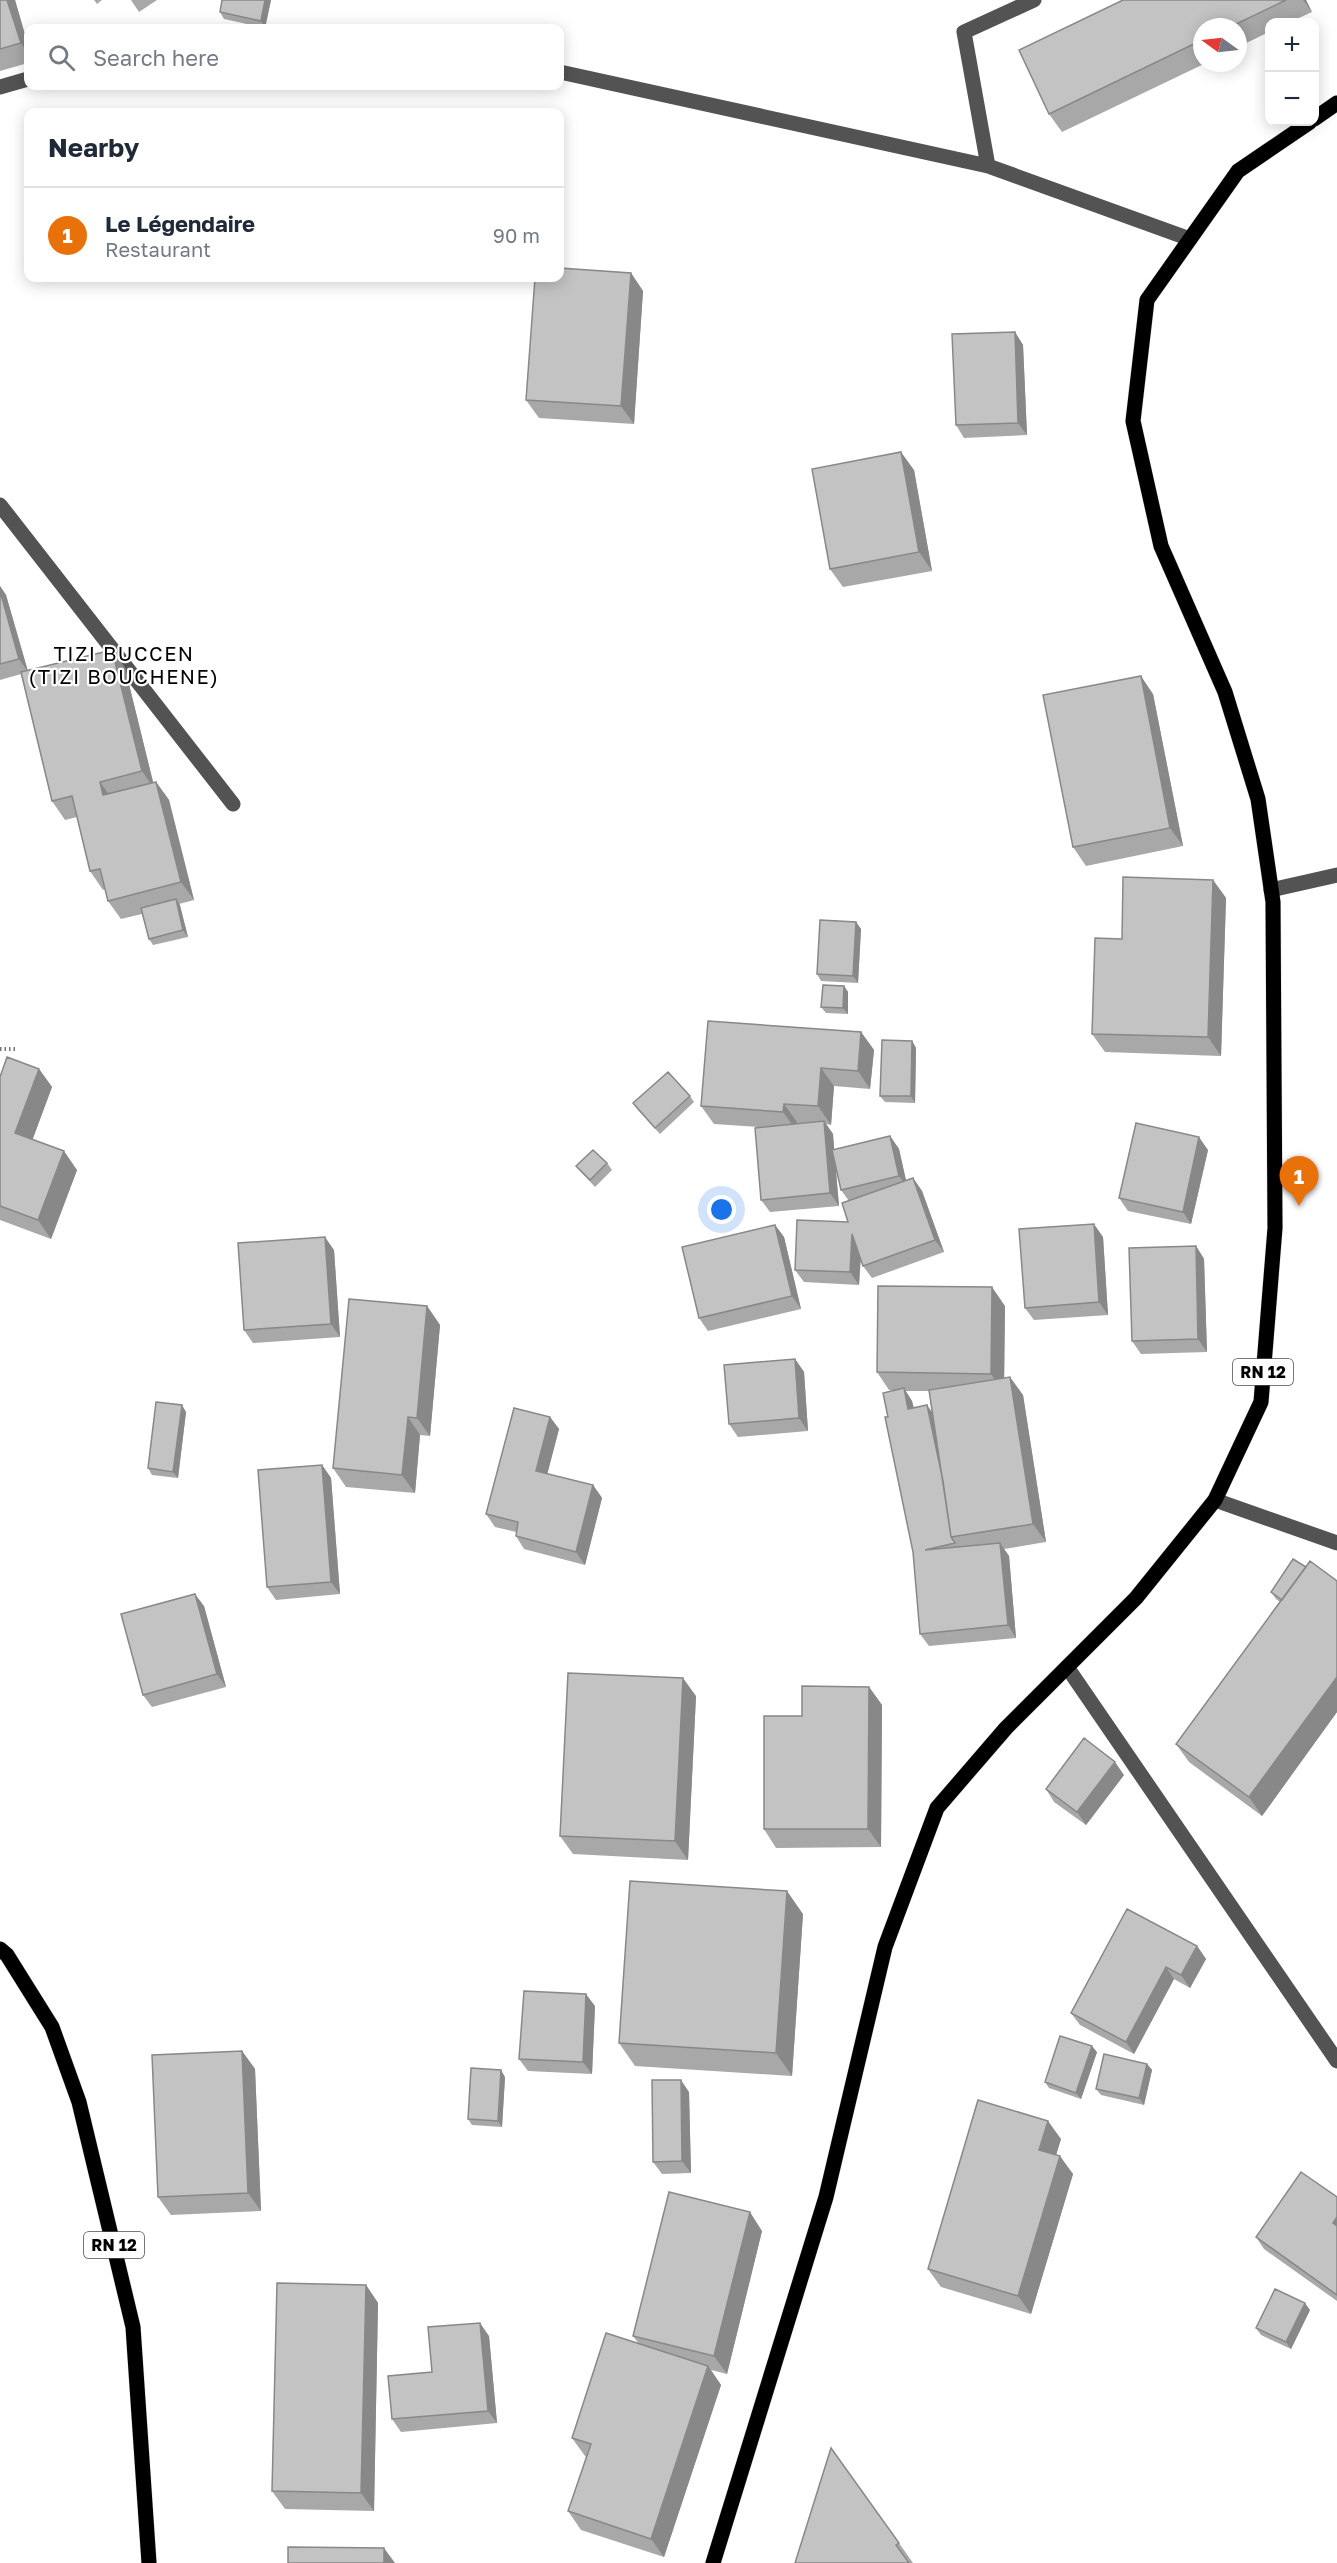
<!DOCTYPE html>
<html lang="en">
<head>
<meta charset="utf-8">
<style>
	body { margin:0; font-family:"Golos Text",sans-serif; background:#f2f2f3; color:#1f2937 }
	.controls { position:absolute; right:18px; top:18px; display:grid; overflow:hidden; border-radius:12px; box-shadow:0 3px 15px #0003 }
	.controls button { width:54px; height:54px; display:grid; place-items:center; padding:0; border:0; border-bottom:2px solid #e0e1e3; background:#fff; color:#1f2937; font:30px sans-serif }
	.compass { position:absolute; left:1193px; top:18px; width:54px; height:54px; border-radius:50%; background:#fff; box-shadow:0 3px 15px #0003; rotate:285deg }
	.you { position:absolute; left:722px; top:1210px; width:21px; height:21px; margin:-15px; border:4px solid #fff; border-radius:50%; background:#1a73e8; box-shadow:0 0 0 9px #1a73e833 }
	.badge { display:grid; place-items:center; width:39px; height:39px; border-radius:50%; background:#000; color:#fff; font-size:20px; font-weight:700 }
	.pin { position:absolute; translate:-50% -50px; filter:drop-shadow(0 2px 3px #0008) }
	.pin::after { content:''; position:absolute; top:32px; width:21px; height:18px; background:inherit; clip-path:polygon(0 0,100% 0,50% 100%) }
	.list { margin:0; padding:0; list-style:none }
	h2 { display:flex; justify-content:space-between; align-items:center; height:78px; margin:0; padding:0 24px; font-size:26px }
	h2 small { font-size:20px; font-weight:400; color:#747a83 }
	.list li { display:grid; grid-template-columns:39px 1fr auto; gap:18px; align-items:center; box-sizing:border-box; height:96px; padding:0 24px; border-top:2px solid #e0e1e3 }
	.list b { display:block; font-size:22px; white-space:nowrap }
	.list p { margin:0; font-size:20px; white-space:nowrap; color:#747a83 }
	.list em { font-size:20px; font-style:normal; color:#747a83 }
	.icon { flex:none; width:33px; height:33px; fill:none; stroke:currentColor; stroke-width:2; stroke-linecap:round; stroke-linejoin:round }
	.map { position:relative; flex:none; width:1337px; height:2563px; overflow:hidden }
	.search { position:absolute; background:#fff; box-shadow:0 3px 15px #0003; left:24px; top:24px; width:540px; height:66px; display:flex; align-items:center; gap:15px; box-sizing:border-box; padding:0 21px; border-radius:12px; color:#747a83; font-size:22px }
	.panel { position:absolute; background:#fff; box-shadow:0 3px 15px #0003; left:24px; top:108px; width:540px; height:174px; border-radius:12px }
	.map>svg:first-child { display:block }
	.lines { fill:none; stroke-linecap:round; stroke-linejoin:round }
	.major-casing { stroke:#dbdbdb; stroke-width:16 }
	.path { stroke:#757575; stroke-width:4; stroke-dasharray:1.5 3; stroke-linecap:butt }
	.minor { stroke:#535353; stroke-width:15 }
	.major { stroke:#000; stroke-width:15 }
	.wall { fill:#a8a8a8; fill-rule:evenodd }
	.shaded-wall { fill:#888 }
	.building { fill:#c3c3c3; stroke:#888; stroke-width:1.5 }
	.labels { text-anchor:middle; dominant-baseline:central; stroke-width:4.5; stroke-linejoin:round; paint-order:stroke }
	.shield { fill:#fff; stroke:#4c4c4c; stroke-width:1.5 }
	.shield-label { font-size:16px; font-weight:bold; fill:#000 }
	.neighbourhood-label { font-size:20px; letter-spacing:1.5px; fill:#000; stroke:#fff }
</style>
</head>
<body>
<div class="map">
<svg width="1337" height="2563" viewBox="0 0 1337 2563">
	<rect width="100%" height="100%" fill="#fff"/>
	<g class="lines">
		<g class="major-casing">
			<path id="major" d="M1314,119l23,-16
				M0,1949l7,6 45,72 27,75 54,225 16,236
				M713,2563l113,-366 59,-250 52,-139 69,-80 130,-130 79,-98 46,-98 14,-174 -2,-326 -15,-103 -33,-107 -64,-146 -28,-125 14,-121 91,-129 72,-49"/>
		</g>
		<path class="path" d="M0,1049h18"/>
		<path class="minor" d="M560,72l428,94 202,73
			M0,87l28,-8
			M988,166l-24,-134 70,-32
			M0,505l233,299
			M1271,890l66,-15
			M1215,1500l122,43
			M1067,1667l270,394"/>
		<use href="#major" class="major"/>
	</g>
	<path class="wall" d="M0,0h15l13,45v18l-28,8z
		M94,0h8l-5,4z
		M131,0h26l-18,12z
		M271,0l-6,28 -41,-9 -4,-7z
		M1123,0h183l6,12 -22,10h-21v10l-31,15v-20h-36v36h4l-144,69 -13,-18z
		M631,273l12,18 -9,133 -95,-6 -13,-18z
		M1015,332l8,13 4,90 -63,3 -8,-13z
		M914,470l18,101 -89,16 -13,-18z
		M0,586l6,9 22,76 84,-21 13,18 28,114h3l13,18 25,100 -15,4 9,33 -35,8 -4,-6 -7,-25 -21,5 -13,-18 -3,-12 -2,1 -13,-19 -13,-54 -12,3 -13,-19 -31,-127 -21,6z
		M1153,694l30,152 -97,20 -13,-19z
		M1213,880l13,18 -5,158 -116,-4 -13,-18 30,-95z
		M856,922l5,7 -3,54 -37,-2 -4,-7z
		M844,986l4,6v22l-22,-1 -5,-6z
		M861,1032l13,18 -4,39 -36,-3 -3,39 -5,-1 7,10 1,16 56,-14 9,13 7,32 7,-3 9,13 22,61 -72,26 -9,-12 -2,-8 -2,27 -55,-3 -9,-12 53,-48 1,-21 -8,-11 -6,-26 4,42 -69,6 -9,-12 -2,-73 -45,-3 -13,-18z
		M912,1041l4,7 -1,55 -30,-1 -5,-6z
		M39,1069l13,18 -20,53 45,30 -26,69 -51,-19v-143z
		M690,1096l4,6 -34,32 -22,-24 -5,-7z
		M1208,1150l-17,74 -63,-13 -9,-13z
		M607,1163l5,7 -17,17 -14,-15 -5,-6z
		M775,1225l9,12 17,72 -93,22 -9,-13z
		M1103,1237l5,78 -74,5 -9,-12z
		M1196,1246l8,13 3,93 -66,2 -9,-13z
		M334,1250l6,87 -87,6 -9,-13z
		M427,1306l13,19 -10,111 -10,-1 -5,58 -69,-6 -13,-19z
		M1005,1306l-1,72 19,17 23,147 -42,7 5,7 7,82 -87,8 -9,-12 -7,-82 -25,-135 5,-27h-4l-12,-18zM905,1391h24l3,21 -18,-4 -2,-7z
		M795,1359l9,13 4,59 -70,6 -9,-13z
		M186,1412l-8,66 -26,-3 -4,-7z
		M550,1417l9,12 -12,45 46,11 9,13 -17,67 -61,-16 -8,-13v-4l-21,-5 -9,-13z
		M322,1465l9,13 9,116 -64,6 -9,-13z
		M1306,1567l31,14v131l-75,104 -73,-54 -13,-18 104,-142 -4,-3 -5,-7z
		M204,1606l22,81 -74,20 -9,-12z
		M869,1687l13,18 -1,142 -105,1 -12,-19 38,-113z
		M696,1696l-8,164 -115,-6 -13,-18z
		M1124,1775l-38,50 -32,-23 -8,-13z
		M803,1914l-11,162 -157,-10 -16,-23z
		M1197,1946l9,13 -16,29 -16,-9 -40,75 -54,-29 -9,-12z
		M595,2006l-3,68 -64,-3 -9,-12z
		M242,2051l13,18 6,142 -90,4 -13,-18z
		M1097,2052l-16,47 -32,-11 -4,-6z
		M1147,2064l5,6 -8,35 -43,-10 -5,-6z
		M505,2077l-3,50 -30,-2 -4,-6z
		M689,2092l2,81 -29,1 -9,-12z
		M1061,2139l-5,16 17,19 -42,140 -90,-27 -13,-18z
		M1337,2197v104l-73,-52 -8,-12z
		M762,2231l-35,143 -16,-4 10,15 -57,172 -83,-27 -13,-19 18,-54 -1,-1 -13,-18 67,-94 -6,-8z
		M366,2285l12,18 -4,208 -89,-2 -13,-18z
		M1310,2310l-19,39 -30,-14 -5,-7z
		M489,2336l8,87 -96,9 -9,-13 40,-47z
		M899,2543l14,20h-118z"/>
	<path class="shaded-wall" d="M7,0h8l13,45v9l-7,-11z
		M265,0h6l-6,28 -4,-7z
		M1303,0h3l6,12z
		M631,273l12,18 -9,133 -13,-18z
		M1015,332l8,13 4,90 -9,-12z
		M901,452l13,18 18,101 -13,-19z
		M0,586l6,9 22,77 -9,-13 -19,-68z
		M112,650l13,18 30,122 -13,-19z
		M1141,676l12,18 30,152 -13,-18z
		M100,782l13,18 -10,-5z
		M156,782l13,18 25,100 -13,-18z
		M1213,880l13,18 -5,158 -13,-19z
		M176,899l4,6 8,32 -5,-7z
		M856,922l5,7 -3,54 -5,-7z
		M844,986l4,6v22l-5,-6z
		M861,1032l13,18 -4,39 -12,-18z
		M912,1041l4,7 -1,55 -4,-7z
		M821,1068l13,18 -3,39 -13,-19z
		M39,1069l13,18 -24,65 -13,-19z
		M784,1104l13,18 -1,8 -13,-18z
		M824,1121l9,13 6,72 -9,-13z
		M890,1136l9,13 9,40 -9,-13z
		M1199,1137l9,13 -17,74 -8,-12z
		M64,1151l13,19 -26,69 -13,-19z
		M913,1178l9,13 22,61 -9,-12z
		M1094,1224l9,13 5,78 -9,-13z
		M775,1225l9,12 17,72 -9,-13z
		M852,1234l9,13 -2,38 -9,-13z
		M325,1237l9,13 6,87 -9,-13z
		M1196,1246l8,13 3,93 -9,-13z
		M992,1287l13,19 -1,86 -13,-18z
		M427,1306l13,19 -10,111 -13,-18z
		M795,1359l9,13 4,59 -9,-13z
		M1010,1377l13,18 23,147 -13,-18z
		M904,1388l8,13 5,21 -9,-13z
		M182,1405l4,7 -8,66 -5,-6z
		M927,1405l9,13 18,119z
		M408,1417l12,18 -5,58 -13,-18z
		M550,1417l9,12 -14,54 -9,-12z
		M322,1465l9,13 9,116 -9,-12z
		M593,1485l9,13 -17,67 -9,-13z
		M1000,1543l9,13 7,82 -8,-13z
		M195,1594l9,12 22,81 -9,-13z
		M1337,1677v35l-75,104 -13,-19z
		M683,1678l13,18 -8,164 -13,-19z
		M869,1687l13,18 -1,142 -13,-18z
		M1115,1762l9,13 -38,50 -9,-13z
		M787,1891l16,23 -11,162 -16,-23z
		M1197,1946l9,13 -16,29 -9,-13z
		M1166,1967l8,12 -40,75 -8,-12z
		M586,1994l9,12 -3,68 -9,-12z
		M1092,2046l5,6 -16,47 -5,-6z
		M242,2051l13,18 6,142 -13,-18z
		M1147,2064l5,6 -8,35 -5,-7z
		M501,2070l4,7 -3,50 -4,-6z
		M681,2080l8,12 2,81 -9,-12z
		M1048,2121l13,18 -9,29 -13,-18z
		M1060,2156l13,18 -42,140 -13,-18z
		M750,2212l12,19 -35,143 -13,-18z
		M1337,2217v12l-4,-6z
		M366,2285l12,18 -4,208 -13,-18z
		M1305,2303l5,7 -19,39 -5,-7z
		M480,2323l9,13 8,87 -9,-12z
		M708,2366l13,19 -57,172 -13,-18z
		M384,2548l11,15h-11z"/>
	<path class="building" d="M0,0h7l14,43 -21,6z
		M222,0h43l-4,21 -41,-9z
		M1123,0h163l-56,27h-28v13l-153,74 -30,-64z
		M560,268l71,5 -10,133 -95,-6 9,-122h25z
		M1015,332l3,91 -62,2 -4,-91z
		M901,452l18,100 -89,17 -18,-100z
		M0,591l19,68 -19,5z
		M112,650l30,121 -42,11 3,13 53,-13 25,100 -73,19 -8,-32 -10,2 -18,-75 -20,5 -31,-129z
		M1141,676l29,152 -97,19 -30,-152z
		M1123,877l90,3 -5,157 -116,-3 3,-96 27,1z
		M176,899l7,31 -34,9 -8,-31z
		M820,920l36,2 -3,54 -36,-2z
		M823,985l21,1 -1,22 -22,-1z
		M708,1021l153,11 -3,39 -37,-3 -3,38 -34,-2 -1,8 -82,-6z
		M882,1040l30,1 -1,55h-31z
		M7,1057l32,12 -24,64 49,18 -26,69 -38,-14v-129z
		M668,1072l22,24 -35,32 -22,-25z
		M824,1121l6,72 -69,7 -6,-72z
		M1136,1123l63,14 -16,75 -64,-14z
		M890,1136l9,40 -58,14 -9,-40z
		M593,1150l14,13 -17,17 -14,-14z
		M913,1178l22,62 -72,26 -11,-32 -2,38 -55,-2 2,-50 51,2 -6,-19z
		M1094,1224l5,78 -74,6 -6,-79z
		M775,1225l17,71 -93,22 -17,-71z
		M325,1237l6,87 -87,6 -6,-87z
		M1196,1246l2,93 -66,2 -3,-93z
		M878,1286l114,1 -1,87 -114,-2z
		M349,1299l78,7 -10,112 -9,-1 -6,58 -69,-7z
		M795,1359l4,59 -70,6 -5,-59z
		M1010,1377l23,147 -82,13 -22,-147z
		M904,1388l4,21 19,-4 16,76 8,56 4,6 -30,7 75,-7 8,82 -88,9 -7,-82 -28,-135h3l-5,-24z
		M156,1402l26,3 -9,67 -25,-4z
		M514,1408l36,9 -14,54 57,14 -17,67 -60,-16 2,-14 -32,-8z
		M322,1465l9,117 -64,5 -9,-117z
		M1293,1559l13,8 -24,33 -11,-8z
		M1310,1561l27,20v96l-88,120 -73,-53z
		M195,1594l22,80 -74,21 -22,-81z
		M568,1673l115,5 -8,163 -115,-5z
		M802,1686l67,1 -1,142h-104v-113h38z
		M1084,1738l31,24 -38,50 -31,-23z
		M630,1881l157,10 -11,162 -157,-10z
		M1127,1909l70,37 -16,29 -15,-8 -40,75 -55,-29z
		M524,1991l62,3 -3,68 -64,-3z
		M1060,2036l32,10 -16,47 -31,-11z
		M242,2051l6,142 -90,4 -6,-142z
		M1104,2054l43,10 -8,34 -43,-9z
		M471,2068l30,2 -3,51 -30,-2z
		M652,2080h29l1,81 -29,1z
		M978,2100l70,21 -9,29 21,6 -42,140 -90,-27z
		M1301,2172l36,25v20l-4,6 4,3v69l-81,-58z
		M669,2192l81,20 -36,144 -81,-20z
		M277,2283l89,2 -5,208 -89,-2z
		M1275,2289l30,14 -19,39 -30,-14z
		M480,2323l8,88 -96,8 -4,-43 44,-4 -4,-45z
		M606,2333l102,33 -57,173 -83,-28 23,-67 -19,-6z
		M831,2448l68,95 -3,2 13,18h-114z
		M288,2547l96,1v15h-96z"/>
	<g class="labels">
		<g class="shield">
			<rect x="1233" y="1359" width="60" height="26" rx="4.5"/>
			<rect x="84" y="2232" width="60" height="26" rx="4.5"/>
		</g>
		<g class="shield-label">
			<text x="1263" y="1372">RN 12</text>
			<text x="114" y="2245">RN 12</text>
		</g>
		<g class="neighbourhood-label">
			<text x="124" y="653">TIZI BUCCEN<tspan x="124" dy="23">(TIZI BOUCHENE)</tspan></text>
		</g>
	</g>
</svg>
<div class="controls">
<button>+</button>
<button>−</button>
</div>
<svg class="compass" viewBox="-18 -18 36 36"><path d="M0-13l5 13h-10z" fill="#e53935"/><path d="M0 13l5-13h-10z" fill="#747a83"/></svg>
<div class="you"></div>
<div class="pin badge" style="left:1299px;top:1206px;background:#e8710a">1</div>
<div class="search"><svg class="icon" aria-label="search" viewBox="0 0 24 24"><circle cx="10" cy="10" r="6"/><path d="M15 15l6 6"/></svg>Search here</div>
<section class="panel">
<h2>Nearby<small></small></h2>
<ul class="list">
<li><span class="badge" style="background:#e8710a">1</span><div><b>Le Légendaire</b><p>Restaurant</p></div><em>90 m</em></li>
</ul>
</section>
</div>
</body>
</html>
